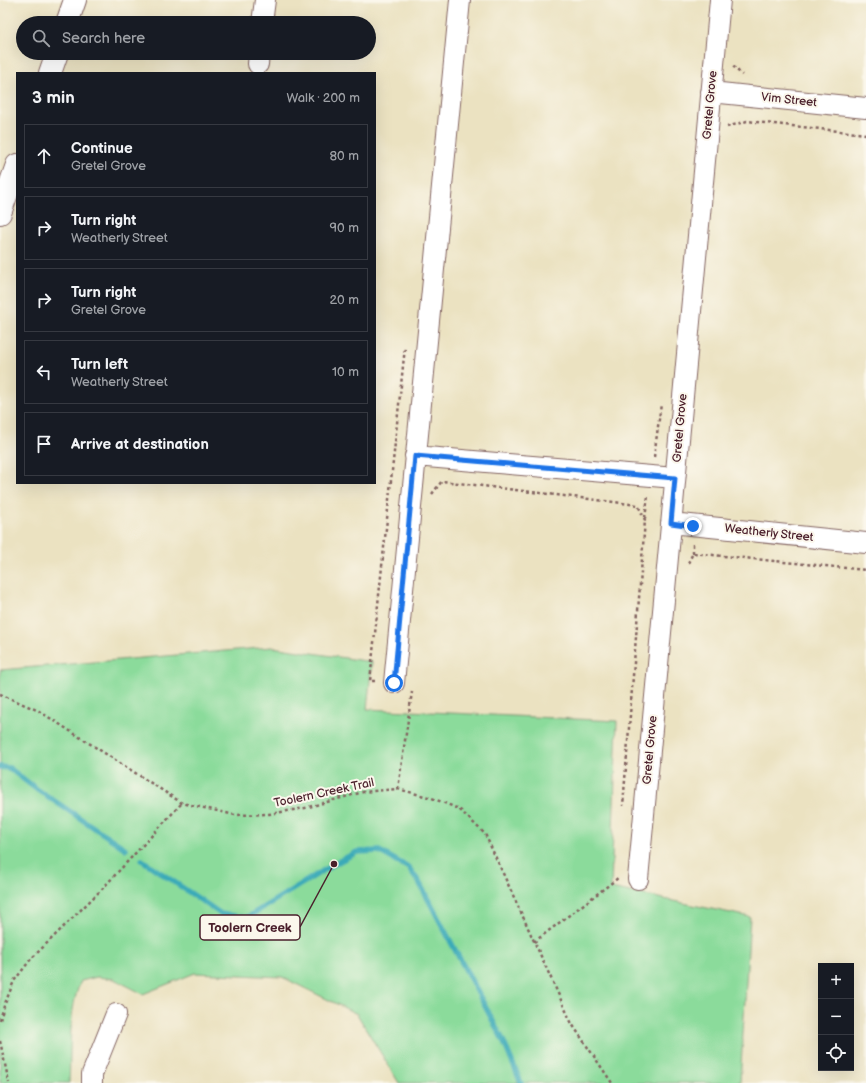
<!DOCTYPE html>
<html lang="en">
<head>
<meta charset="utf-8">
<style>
	body { margin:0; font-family:"Balsamiq Sans",sans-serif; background:#20242c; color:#f1f3f6 }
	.controls { position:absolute; right:12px; bottom:12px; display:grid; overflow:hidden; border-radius:0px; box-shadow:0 4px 16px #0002 }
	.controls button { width:36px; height:36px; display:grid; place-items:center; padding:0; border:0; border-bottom:1px solid #363941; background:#171b24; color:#f1f3f6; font:20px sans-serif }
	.stop { position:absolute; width:12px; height:12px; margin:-9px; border:3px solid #1a73e8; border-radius:50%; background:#fff }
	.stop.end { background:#1a73e8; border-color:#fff; box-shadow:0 1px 4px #0008 }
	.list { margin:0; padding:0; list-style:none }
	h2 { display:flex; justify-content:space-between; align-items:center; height:52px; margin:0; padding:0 16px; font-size:17px }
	h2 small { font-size:13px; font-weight:400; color:#9ea1a6 }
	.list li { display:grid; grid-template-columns:26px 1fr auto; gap:12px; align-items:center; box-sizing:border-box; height:64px; margin:0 8px 8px; padding:0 8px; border:1px solid #363941; border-radius:0px }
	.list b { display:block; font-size:15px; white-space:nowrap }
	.list p { margin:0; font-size:13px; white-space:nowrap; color:#9ea1a6 }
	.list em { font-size:13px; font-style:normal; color:#9ea1a6 }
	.icon { flex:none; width:22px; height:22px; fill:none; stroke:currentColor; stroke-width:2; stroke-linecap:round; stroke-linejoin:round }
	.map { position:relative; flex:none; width:866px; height:1083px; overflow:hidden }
	.search { position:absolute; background:#171b24; box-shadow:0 4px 16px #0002; left:16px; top:16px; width:360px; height:44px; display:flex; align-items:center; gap:10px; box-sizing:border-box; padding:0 14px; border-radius:22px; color:#9ea1a6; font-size:15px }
	.panel { position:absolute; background:#171b24; box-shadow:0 4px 16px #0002; left:16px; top:72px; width:360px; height:412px; border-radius:0px }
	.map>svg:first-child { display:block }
	.green { fill:#8bdb9b; stroke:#6a7d63 }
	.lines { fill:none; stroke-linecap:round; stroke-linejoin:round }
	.stream { stroke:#3baab8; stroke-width:5.5 }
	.minor-casing { stroke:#826360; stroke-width:22 }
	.motorway-casing { stroke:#826360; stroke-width:24 }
	.path { stroke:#826360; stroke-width:2.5; stroke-dasharray:3 3; stroke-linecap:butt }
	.minor { stroke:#fff; stroke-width:20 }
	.motorway { stroke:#fff; stroke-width:22 }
	.route { stroke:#1a73e8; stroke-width:5 }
	.labels { text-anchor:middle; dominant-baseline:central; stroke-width:4; stroke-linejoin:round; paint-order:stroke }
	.street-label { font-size:12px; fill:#4a1f2b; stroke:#fbf7ec }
	.leader { fill:none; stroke:#4a1f2b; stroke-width:1.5 }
	.callout-dot { fill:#4a1f2b; stroke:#fbf7ec; stroke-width:1.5 }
	.callout { fill:#fbf7ec; stroke:#4a1f2b; stroke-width:1.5 }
	.callout-label { font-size:13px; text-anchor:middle; font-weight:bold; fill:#4a1f2b }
</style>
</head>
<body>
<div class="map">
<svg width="866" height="1083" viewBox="0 0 866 1083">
	<rect width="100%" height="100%" fill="#fbf7ec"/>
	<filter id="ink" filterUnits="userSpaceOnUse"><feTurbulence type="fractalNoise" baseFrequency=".025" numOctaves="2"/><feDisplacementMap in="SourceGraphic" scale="8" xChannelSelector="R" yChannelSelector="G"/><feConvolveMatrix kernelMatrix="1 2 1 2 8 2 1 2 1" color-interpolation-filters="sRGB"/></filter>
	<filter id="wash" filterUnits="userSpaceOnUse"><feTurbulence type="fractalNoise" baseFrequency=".012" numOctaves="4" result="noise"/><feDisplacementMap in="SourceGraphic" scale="16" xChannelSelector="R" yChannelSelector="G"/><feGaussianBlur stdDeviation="0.9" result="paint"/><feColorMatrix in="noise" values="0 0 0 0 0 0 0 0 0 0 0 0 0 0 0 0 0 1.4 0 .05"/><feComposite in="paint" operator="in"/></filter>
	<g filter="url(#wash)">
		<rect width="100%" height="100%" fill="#ebe2c1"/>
		<path class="green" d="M272,647l100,15 -5,47 250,12 -6,167 139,29 -10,166h-341l-42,-69 -75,-37 -87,-4 -52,21 -29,-15 -17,-2 -16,4c-13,27 -10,72 -12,102h-69v-413z"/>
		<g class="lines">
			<path class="stream" d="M0,767l9,1 26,20 91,61
				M142,860l79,54 25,4 88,-54 23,-12 22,-1 30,17 10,14 84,158 18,43"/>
		</g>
	</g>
	<g filter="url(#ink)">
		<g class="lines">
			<g class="minor-casing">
				<path id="minor" d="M262,23l3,-23
					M258,64l1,-11
					M711,92l155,16
					M415,456l260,22
					M671,523l195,20
					M394,683l66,-683
					M638,879l82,-879
					M92,1083v-9l24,-60"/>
			</g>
			<g class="motorway-casing">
				<path id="motorway" d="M67,23l8,-23
					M50,73l7,-20
					M0,213l17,-48"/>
			</g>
			<path class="path" d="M733,66l9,9
				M727,127l20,-6 119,13
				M654,457l7,-53
				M432,494l10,-13 196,24 7,15 -22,286
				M645,518l3,-22
				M693,553v-9
				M688,563l5,-10 173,17
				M375,681h-5l35,-334
				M0,694l39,17 143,92 53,12 34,-1 36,-6 58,-16 35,-3 34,9 27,11 26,25 87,190 40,59
				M398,789l14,-97
				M534,942l84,-64
				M0,1020l4,-14 10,-25 17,-22 72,-71 79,-85
				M0,1041l9,42"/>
			<use href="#minor" class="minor"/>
			<use href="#motorway" class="motorway"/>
		</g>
	</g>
	<g class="lines" filter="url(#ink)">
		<path class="route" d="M394,683l21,-227 260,22 -4,45 22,3"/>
	</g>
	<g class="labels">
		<g class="street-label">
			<text transform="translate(789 100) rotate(6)">Vim Street</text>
			<text transform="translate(710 105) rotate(-85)">Gretel Grove</text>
			<text transform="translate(680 428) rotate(-85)">Gretel Grove</text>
			<text transform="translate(769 533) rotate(6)">Weatherly Street</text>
			<text transform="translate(650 750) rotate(-85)">Gretel Grove</text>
			<text transform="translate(324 793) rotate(-12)">Toolern Creek Trail</text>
		</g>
	</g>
	<path class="leader" d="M334 864L300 927"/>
	<circle class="callout-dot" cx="334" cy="864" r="4"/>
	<rect class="callout" x="200" y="915" width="100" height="25" rx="4"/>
	<g class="callout-label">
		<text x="250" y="932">Toolern Creek</text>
	</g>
</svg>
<div class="controls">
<button>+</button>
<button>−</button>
<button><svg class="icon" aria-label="locate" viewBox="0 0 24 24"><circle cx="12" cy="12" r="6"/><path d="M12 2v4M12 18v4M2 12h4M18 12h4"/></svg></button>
</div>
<div class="stop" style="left:394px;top:683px"></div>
<div class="stop end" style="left:693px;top:526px"></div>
<div class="search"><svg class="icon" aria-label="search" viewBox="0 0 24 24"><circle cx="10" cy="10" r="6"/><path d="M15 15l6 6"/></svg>Search here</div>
<section class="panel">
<h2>3 min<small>Walk · 200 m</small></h2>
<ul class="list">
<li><svg class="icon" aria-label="ahead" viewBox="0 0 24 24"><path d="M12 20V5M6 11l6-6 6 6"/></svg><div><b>Continue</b><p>Gretel Grove</p></div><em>80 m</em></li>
<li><svg class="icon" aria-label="right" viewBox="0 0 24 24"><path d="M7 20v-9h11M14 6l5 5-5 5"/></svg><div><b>Turn right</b><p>Weatherly Street</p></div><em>90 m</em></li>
<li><svg class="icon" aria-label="right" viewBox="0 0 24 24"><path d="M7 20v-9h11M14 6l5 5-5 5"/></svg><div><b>Turn right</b><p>Gretel Grove</p></div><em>20 m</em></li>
<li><svg class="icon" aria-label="left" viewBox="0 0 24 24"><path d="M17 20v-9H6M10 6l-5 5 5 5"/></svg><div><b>Turn left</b><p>Weatherly Street</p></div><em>10 m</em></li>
<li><svg class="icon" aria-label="arrive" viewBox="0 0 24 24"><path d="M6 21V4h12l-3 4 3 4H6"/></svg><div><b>Arrive at destination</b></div></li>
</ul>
</section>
</div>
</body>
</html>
